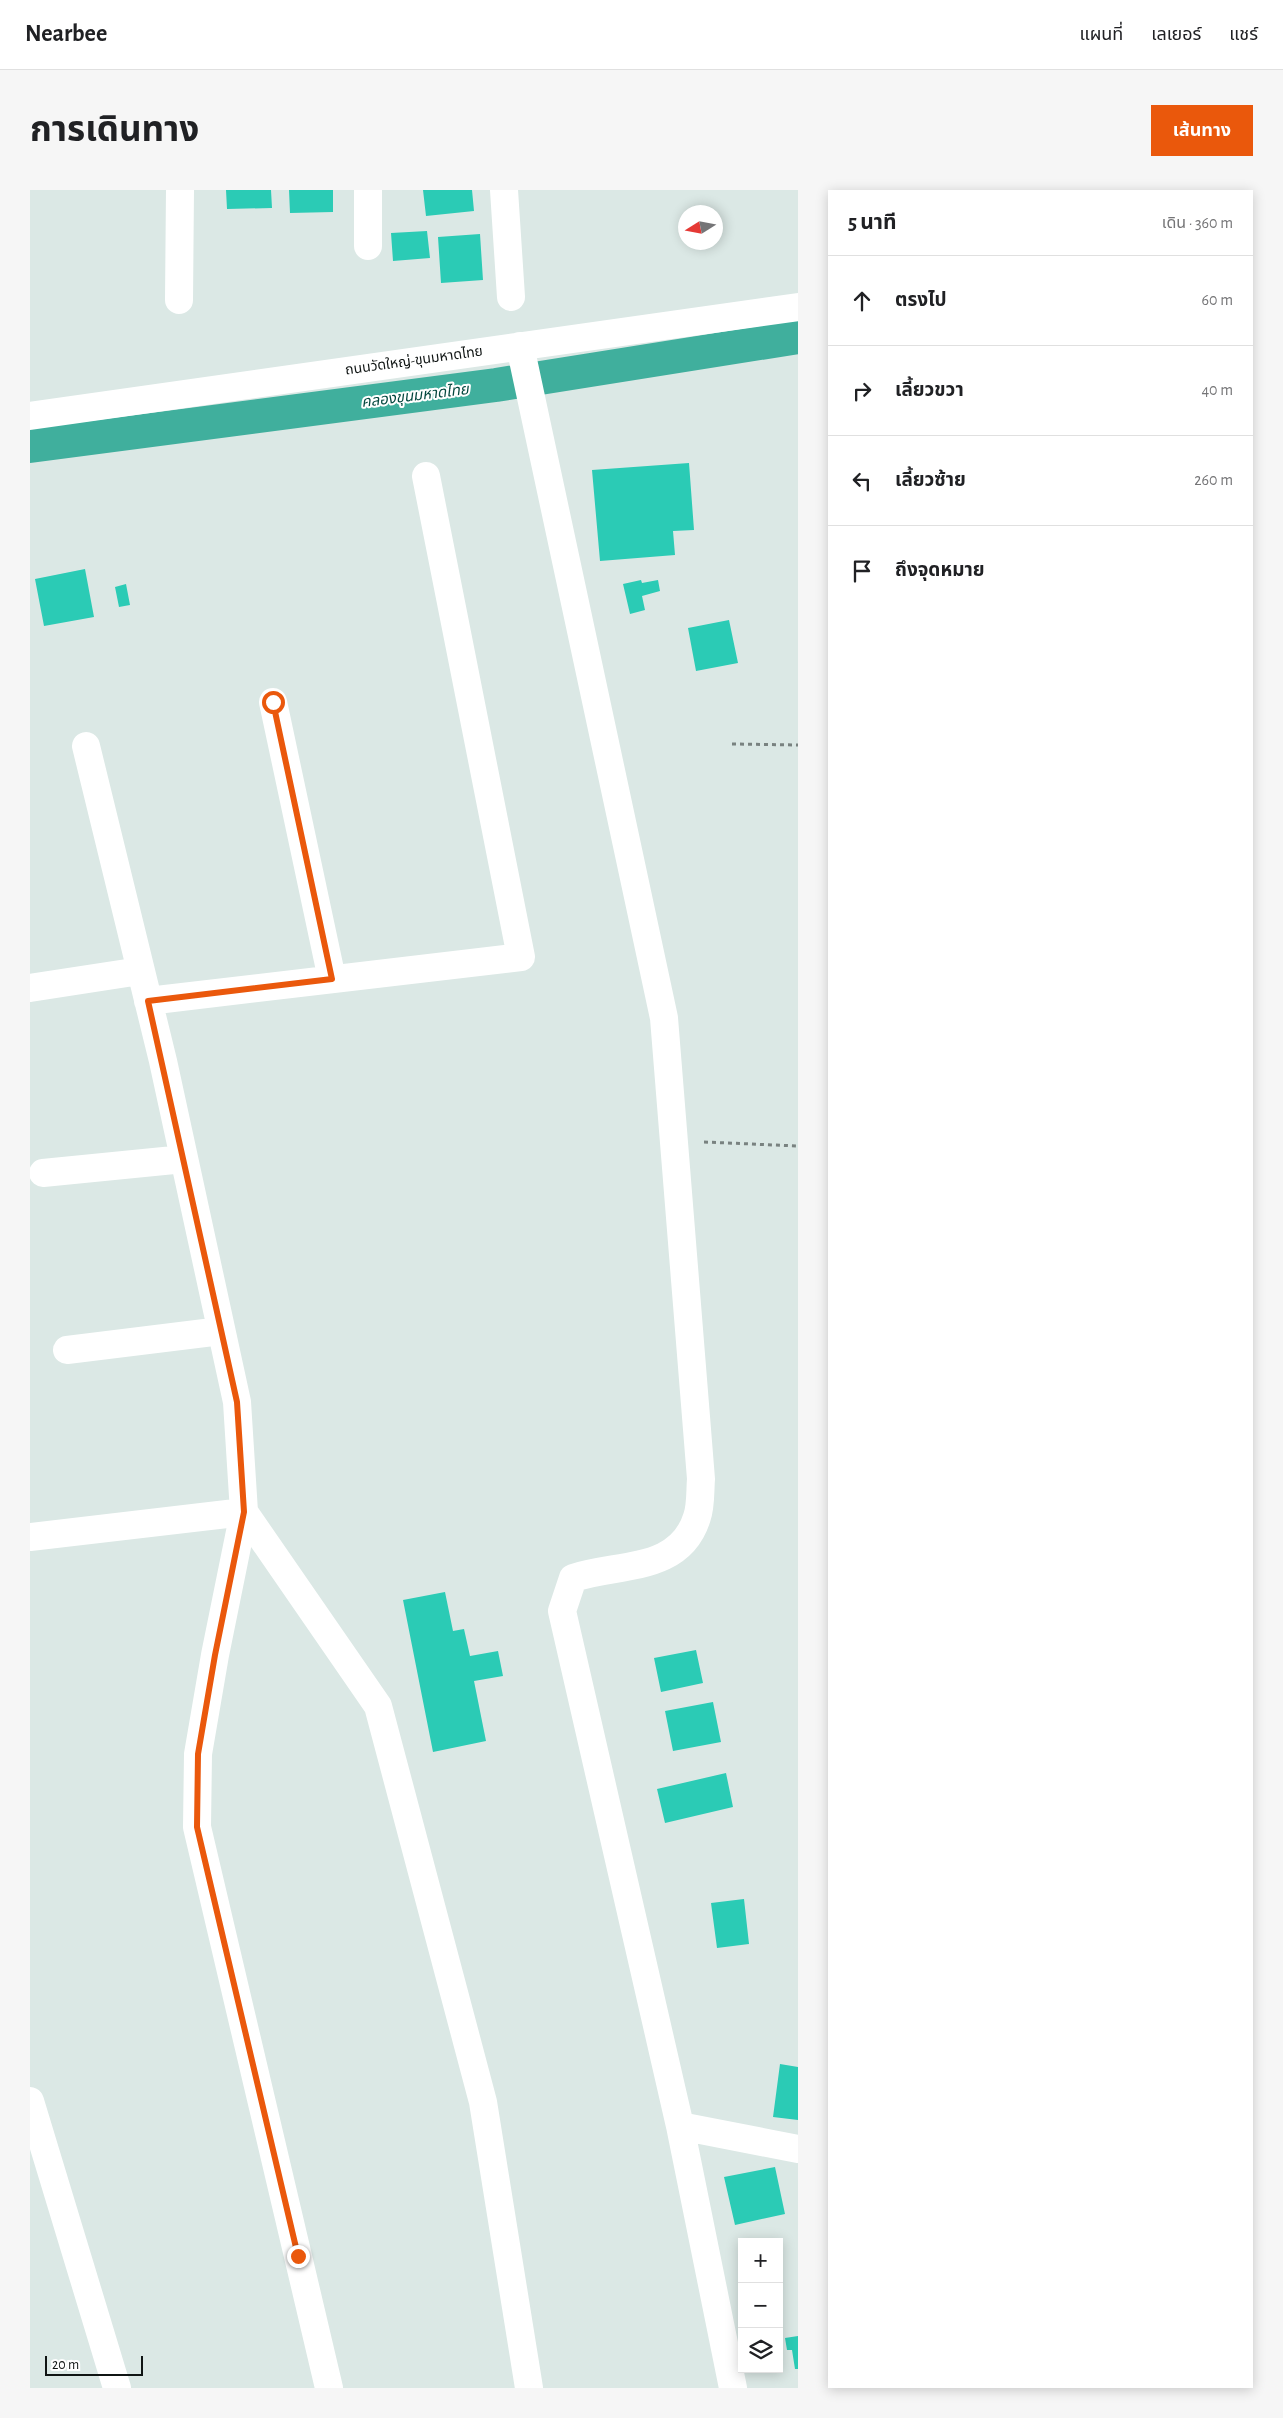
<!DOCTYPE html>
<html lang="th">
<head>
<meta charset="utf-8">
<style>
	body { margin:0; font-family:"Alegreya Sans","Noto Sans Thai",sans-serif; background:#f6f6f6; color:#202124 }
	.controls { position:absolute; right:15px; bottom:15px; display:grid; overflow:hidden; border-radius:0px; box-shadow:0 2px 12px #0003 }
	.controls button { width:45px; height:45px; display:grid; place-items:center; padding:0; border:0; border-bottom:1px solid #e0e0e0; background:#fff; color:#202124; font:25px sans-serif }
	.compass { position:absolute; left:648px; top:15px; width:45px; height:45px; border-radius:50%; background:#fff; box-shadow:0 2px 12px #0003; rotate:259deg }
	.scale { position:absolute; left:15px; bottom:12px; width:98px; box-sizing:border-box; padding-left:5px; border:2px solid #101514; border-top:0; font-size:14px; line-height:18px; white-space:nowrap; color:#101514; -webkit-text-stroke:4px #fff; paint-order:stroke }
	.stop { position:absolute; width:15px; height:15px; margin:-11px; border:4px solid #ea580c; border-radius:50%; background:#fff }
	.stop.end { background:#ea580c; border-color:#fff; box-shadow:0 1px 5px #0008 }
	.list { margin:0; padding:0; list-style:none }
	h2 { display:flex; justify-content:space-between; align-items:center; height:65px; margin:0; padding:0 20px; font-size:21px }
	h2 small { font-size:16px; font-weight:400; color:#757577 }
	.list li { display:grid; grid-template-columns:32px 1fr auto; gap:15px; align-items:center; box-sizing:border-box; height:90px; padding:0 20px; border-top:1px solid #e0e0e0 }
	.list b { display:block; font-size:19px; white-space:nowrap }
	.list em { font-size:16px; font-style:normal; color:#757577 }
	.icon { flex:none; width:28px; height:28px; fill:none; stroke:currentColor; stroke-width:2; stroke-linecap:round; stroke-linejoin:round }
	.map { position:relative; flex:none; width:768px; height:2198px; overflow:hidden; border-radius:0px }
	header { display:flex; align-items:center; gap:30px; box-sizing:border-box; height:70px; padding:0 25px; background:#fff; border-bottom:1px solid #e0e0e0 }
	header strong { font-size:24px }
	nav { display:flex; gap:28px; margin-inline-start:auto; font-size:18px }
	.intro { display:flex; align-items:center; justify-content:space-between; box-sizing:border-box; height:120px; padding:0 30px }
	h1 { margin:0; font-size:35px }
	.button { padding:12px 22px; border-radius:0px; background:#ea580c; color:#fff; font-size:18px; font-weight:700 }
	main { display:flex; gap:30px; padding:0 30px }
	aside { flex:1; background:#fff; border-radius:0px; box-shadow:0 2px 12px #0003 }
	.map>svg:first-child { display:block }
	.lines { fill:none; stroke-linecap:round; stroke-linejoin:round }
	.canal { stroke:#40af9d; stroke-width:34 }
	.building { fill:#2bcbb5 }
	.path { stroke:#798280; stroke-width:3; stroke-dasharray:4 4; stroke-linecap:butt }
	.street { stroke:#fff; stroke-width:28 }
	.route { stroke:#ea580c; stroke-width:6 }
	.labels { text-anchor:middle; dominant-baseline:central; stroke-width:4; stroke-linejoin:round; paint-order:stroke }
	.street-label { font-size:14px; fill:#101514; stroke:#fff }
	.water-label { font-size:15px; font-style:italic; fill:#04483f; stroke:#fff }
</style>
</head>
<body>
<header>
<strong>Nearbee</strong>
<nav><a>แผนที่</a><a>เลเยอร์</a><a>แชร์</a></nav>
</header>
<div class="intro"><h1>การเดินทาง</h1><a class="button">เส้นทาง</a></div>
<main>
<div class="map">
<svg width="768" height="2198" viewBox="0 0 768 2198">
	<rect width="100%" height="100%" fill="#dbe8e5"/>
	<g class="lines">
		<path class="canal" d="M0,256l466,-61 302,-48"/>
	</g>
	<path class="building" d="M196,0h45l1,18 -45,1z
		M259,0h44v22l-43,1z
		M393,0h49l2,21 -48,5z
		M397,41l3,27 -37,3 -2,-28z
		M450,44l3,46 -42,3 -3,-46z
		M659,273l5,67 -21,1 2,24 -75,6 -8,-91z
		M55,379l9,48 -50,9 -9,-47z
		M611,390l1,3 16,-3 2,11 -18,5 3,14 -15,4 -7,-30z
		M96,394l4,21 -11,2 -4,-20z
		M699,430l9,43 -42,8 -8,-43z
		M415,1402l8,39 11,-2 6,27 28,-5 5,25 -29,5 12,60 -53,11 -30,-152z
		M666,1460l7,33 -42,9 -7,-34z
		M683,1512l8,40 -48,9 -8,-40z
		M696,1583l7,34 -68,16 -8,-34z
		M714,1709l5,45 -32,4 -6,-45z
		M750,1874l18,3v53l-25,-3z
		M745,1977l10,47 -50,11 -11,-48z
		M768,2146v33h-3l-3,-19h-5l-2,-12z"/>
	<g class="lines">
		<path class="path" d="M702,554l66,1
			M674,952l94,4"/>
		<path class="street" d="M474,0l7,107
			M338,56v-56
			M149,110l1,-110
			M490,156l144,672 37,461c-1,12 0,27 -4,38 -17,56 -79,46 -124,61l-11,33 118,515 53,262
			M0,226l768,-109
			M243,512l59,277
			M56,556l77,315 74,341 7,110 -29,143 -17,99 -1,73 132,561
			M0,798l110,-17
			M118,811l373,-44 -95,-481
			M13,983l141,-14
			M37,1160l154,-19
			M0,1347l214,-25 134,194 105,396 46,286
			M0,1911l87,287
			M650,1936l118,23"/>
	</g>
	<g class="lines">
		<path class="route" d="M243,512l59,277 -184,22 89,401 7,110 -29,143 -17,99 -1,73 101,429"/>
	</g>
	<g class="labels">
		<g class="street-label">
			<text transform="translate(384 171) rotate(-8)">ถนนวัดใหญ่-ขุนมหาดไทย</text>
		</g>
		<g class="water-label">
			<text transform="translate(385 206) rotate(-7)">คลองขุนมหาดไทย</text>
		</g>
	</g>
</svg>
<div class="controls">
<button>+</button>
<button>−</button>
<button><svg class="icon" aria-label="layers" viewBox="0 0 24 24"><path d="M12 4l9 5-9 5-9-5zM3 14l9 5 9-5"/></svg></button>
</div>
<svg class="compass" viewBox="-18 -18 36 36"><path d="M0-13l5 13h-10z" fill="#e53935"/><path d="M0 13l5-13h-10z" fill="#757577"/></svg>
<div class="scale">20 m</div>
<div class="stop" style="left:243px;top:512px"></div>
<div class="stop end" style="left:268px;top:2066px"></div>
</div>
<aside>
<h2>5 นาที<small>เดิน · 360 m</small></h2>
<ul class="list">
<li><svg class="icon" aria-label="ahead" viewBox="0 0 24 24"><path d="M12 20V5M6 11l6-6 6 6"/></svg><div><b>ตรงไป</b></div><em>60 m</em></li>
<li><svg class="icon" aria-label="right" viewBox="0 0 24 24"><path d="M7 20v-9h11M14 6l5 5-5 5"/></svg><div><b>เลี้ยวขวา</b></div><em>40 m</em></li>
<li><svg class="icon" aria-label="left" viewBox="0 0 24 24"><path d="M17 20v-9H6M10 6l-5 5 5 5"/></svg><div><b>เลี้ยวซ้าย</b></div><em>260 m</em></li>
<li><svg class="icon" aria-label="arrive" viewBox="0 0 24 24"><path d="M6 21V4h12l-3 4 3 4H6"/></svg><div><b>ถึงจุดหมาย</b></div></li>
</ul>
</aside>
</main>
</body>
</html>
